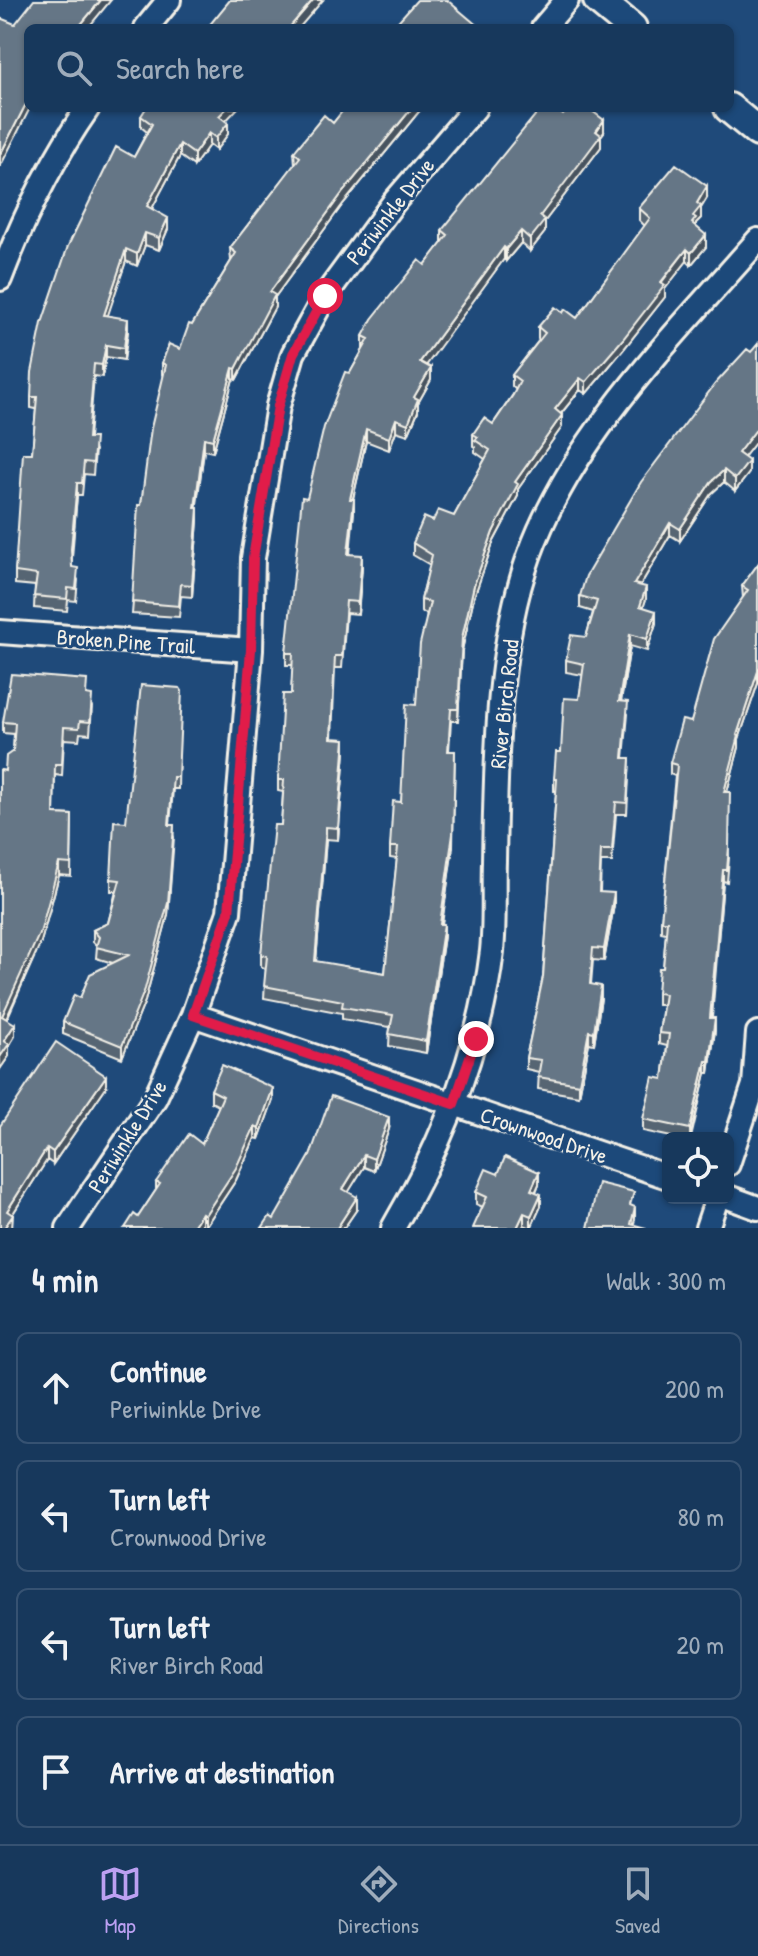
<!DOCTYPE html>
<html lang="en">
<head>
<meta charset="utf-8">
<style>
	body { margin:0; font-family:"Patrick Hand",sans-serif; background:#203f62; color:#f1f3f6 }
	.controls { position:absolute; right:24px; bottom:24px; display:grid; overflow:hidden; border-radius:12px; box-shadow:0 2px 6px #0004 }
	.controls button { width:72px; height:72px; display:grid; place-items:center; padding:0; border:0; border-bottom:2px solid #365272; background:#17385c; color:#f1f3f6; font:40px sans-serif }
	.stop { position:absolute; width:24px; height:24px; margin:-18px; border:6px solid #e11d48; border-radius:50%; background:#fff }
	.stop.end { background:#e11d48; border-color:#fff; box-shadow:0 2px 8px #0008 }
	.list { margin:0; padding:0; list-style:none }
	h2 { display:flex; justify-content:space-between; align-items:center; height:104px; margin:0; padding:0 32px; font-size:34px }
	h2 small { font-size:26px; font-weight:400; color:#9eacbb }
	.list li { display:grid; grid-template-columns:52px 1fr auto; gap:24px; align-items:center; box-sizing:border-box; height:112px; margin:0 16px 16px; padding:0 16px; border:2px solid #365272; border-radius:12px }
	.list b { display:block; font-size:30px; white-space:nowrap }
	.list p { margin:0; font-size:26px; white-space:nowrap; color:#9eacbb }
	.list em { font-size:26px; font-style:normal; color:#9eacbb }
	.icon { flex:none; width:44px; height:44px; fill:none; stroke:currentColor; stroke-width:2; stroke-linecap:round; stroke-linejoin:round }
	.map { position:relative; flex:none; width:758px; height:1228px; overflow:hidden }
	.search { position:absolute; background:#17385c; box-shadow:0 2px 6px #0004; left:24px; right:24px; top:24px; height:88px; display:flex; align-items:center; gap:20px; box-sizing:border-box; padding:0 28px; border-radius:12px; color:#9eacbb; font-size:30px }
	.sheet { height:616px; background:#17385c }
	nav { display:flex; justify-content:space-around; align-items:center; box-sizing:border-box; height:112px; border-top:2px solid #365272; background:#17385c; font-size:22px; color:#9eacbb }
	nav a { display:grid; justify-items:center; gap:4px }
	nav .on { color:#bca0f2 }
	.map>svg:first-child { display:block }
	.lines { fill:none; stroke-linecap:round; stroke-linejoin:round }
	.minor-casing { stroke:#f4f1e8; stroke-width:28 }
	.tertiary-casing { stroke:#f4f1e8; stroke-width:34 }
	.minor { stroke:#1f4a7a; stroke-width:22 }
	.tertiary { stroke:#1f4a7a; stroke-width:28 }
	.wall { fill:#576573; stroke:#f4f1e8; stroke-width:2 }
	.shaded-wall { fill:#47535e; stroke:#f4f1e8; stroke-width:2 }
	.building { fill:#657686; stroke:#f4f1e8; stroke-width:2 }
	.route { stroke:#e11d48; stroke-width:10 }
	.labels { text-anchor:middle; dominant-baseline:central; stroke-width:6; stroke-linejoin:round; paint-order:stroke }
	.street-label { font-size:22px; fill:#f4f1e8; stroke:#1f4a7a }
</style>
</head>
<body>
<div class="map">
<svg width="758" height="1228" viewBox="0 0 758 1228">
	<rect width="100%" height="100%" fill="#1f4a7a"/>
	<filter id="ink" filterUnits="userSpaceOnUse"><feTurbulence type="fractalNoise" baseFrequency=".0125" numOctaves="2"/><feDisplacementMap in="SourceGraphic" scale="16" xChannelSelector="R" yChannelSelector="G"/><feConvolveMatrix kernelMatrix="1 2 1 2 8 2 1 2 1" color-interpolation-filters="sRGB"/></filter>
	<g filter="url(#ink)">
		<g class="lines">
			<g class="minor-casing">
				<path id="minor" d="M146,28l23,-28
					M543,28l24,-28
					M0,279c23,-60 51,-118 88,-171
					M0,632l251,18
					M193,1015l475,162
					M728,1164l26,-79 4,-52
					M728,1197l30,11
					M68,1228l87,-130 38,-83 36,-103 22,-262 2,-92 25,-152 15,-52 32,-58 69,-94 81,-94
					M393,1228c50,-85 87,-178 99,-277 3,-29 1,-60 2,-90 2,-98 2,-212 35,-305 43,-120 147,-222 229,-316
					M707,1228l10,-30"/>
			</g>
			<g class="tertiary-casing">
				<path id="tertiary" d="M598,0l34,28
					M729,108l29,24"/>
			</g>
			<use href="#minor" class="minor"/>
			<use href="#tertiary" class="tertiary"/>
		</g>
		<path class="wall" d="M345,108h77l-79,96 -68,93v10l-39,73 -3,-1 -20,73 -9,-2 -8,58 2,12 -6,77 -11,-1 -2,21 -47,-3 9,-109 23,-129 -2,-1v-12l18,-14 12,-24 39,-64 -1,-13 65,-84 -1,-12 39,-29z
			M563,115l41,17 -3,4v11l-56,74v11l-15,19 -9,-8 -15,18 -2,-2 -78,106 5,15 -13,23v8l-10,24 -12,-4 -7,19 -23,-9 -13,58 1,12 -4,43 12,13 -4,47 -12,-1 -4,55h-7l-3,70 13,13 -7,89 -12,-1 -10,123 69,11 12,-114 -7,-1v-11l11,-45 15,-97 11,-91 -6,-2v-12l9,-35 -17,-10v-12l20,-22 21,-5 31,-57 -10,-7v-5l-2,-1v-12l20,-10 23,-34 -4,-4v-11l27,-35 -1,-1v-12l25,-14 14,5 68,-92 -6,-6v-12l68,-10 -6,10v10l-5,5v4l10,20 -15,18 -4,-4 -22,28v8l-42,53 -37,44 -6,-4 -19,24 1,13 -44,62v7l-25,47 -19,54 -12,53 -4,71h-7l-2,30 4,95 -11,78 2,12 -18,117 -37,-7 1,-19 -48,-8v-6l-78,-15 2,-30 -5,-1v-12l20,-130 2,-33 -5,-1v-11l13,-86 2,-29h-7v-12l21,-155 43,-125 14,-25h-1v-12l62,-71 17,-22v-13z
			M141,116l84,5 3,13 -12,16 -7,-5 -15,21 -14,-10 -28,52 16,21 -9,21 -14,-5 -8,21 -11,-5 -19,55 21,15 -4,29 -18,-3 -4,20 -8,-1 -5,62 6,12 -2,25 -9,-1 -2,21h-5l-5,63v9l6,13 -2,21 -8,-1 -1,11 -33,-3 1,-22 -20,-2v-12l17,-119 4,-44 -5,-1v-11l103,-240 13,-25 -6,-5z
			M758,344v95l-14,18 5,16 -14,18 -11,-9 -13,12 -31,47 -10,-6 -30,51 6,13 -3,8 13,16 -9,28 -17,-5 -9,56 7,12 -4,44h6l-3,56h-11l-4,48h-11l-1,30 14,13 -10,56 -11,-1 -2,24 10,14 -7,46 -5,-1 -10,53 -41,-7 1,-17 -13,-3v-11l17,-81 13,-186h-2v-12l7,-27 18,-53 4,-24 -17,-3v-12l20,-23 7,-25 -13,-4v-12z
			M758,564v119l-19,56v8l-12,45 2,66 -2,24 -4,-1 -11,137 3,12 -6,43h-3l-15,65h-15l-33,-7v-12l20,-40 4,-33 -8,-2v-11l4,-28h-6v-12l6,-25 3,-35 -5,-1v-11l14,-145 -5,-2v-11l21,-41 52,-124 -1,-12z
			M180,688l-2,101h-5l-3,36 4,12 -6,78 -23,86 -23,57 -59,-24v-12l17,-24 33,-35 -17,-5 1,-12 -4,-4v-12l15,-7 8,-32h-5v-12z
			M87,695l5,12 -2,27 -10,-1 -1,7 -15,-1 -2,37 -7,-1 -1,39 18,1 -1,61 -12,-1 -18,67 -34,77 8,17 -6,10v10l-9,13v-299l5,1 8,-20 1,-17 -11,-1v-11z
			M106,1087l-53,77 -6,-4 -35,55v13h-12v-102z
			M211,1090l62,10 -14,39 -4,-1 -19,42 -31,47 -3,-2 -2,3h-75l13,-11 18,-27v-8l46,-38 17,-38 -8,-4z
			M389,1129l-15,42 -10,-4 -16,25 9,17 -13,19h-82z
			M498,1174l41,10 -3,8 5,14 -10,22 -55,-24v-12z"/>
		<path class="shaded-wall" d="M101,0h10l-23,28h-10z
			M313,0h10l-24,28h-10z
			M28,100v8h2l-30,59v-12z
			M227,108h11l-19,20v-12z
			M412,108h10l-79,96 -68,93v10l-39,73v-11l34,-77 73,-100z
			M604,120v12l-3,4v11l-56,74v11l-15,19v-12l10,-23z
			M228,123v11l-12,16v-12z
			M209,133v12l-15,21v-12z
			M180,144v12l-33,62v-12z
			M707,186v12l-6,10v10l-5,5v7l-4,5 1,-19 4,-13z
			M168,218v11l-9,21v-12z
			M521,231v12l-15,18v-12z
			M145,233v12l-8,21v-12z
			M706,235v12l-15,18v-12z
			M504,247v12l-84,115v-12z
			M126,249v12l-22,66v-12z
			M687,249v12l-22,28v8l-42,53 -37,44v-12z
			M128,319v12l-4,29v-12z
			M106,345v12l-4,20v-12z
			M233,368v11l-20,73v-12z
			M431,368v12l-13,23v8l-10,24v-11l6,-27z
			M580,378v12l-25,31v-12z
			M562,415v12l-44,62v7l-25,47 -19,54 -12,53 -4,71 4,-83 12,-53 19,-53 22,-50z
			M396,419v12l-7,19v-12z
			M758,427v12l-20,26v-12z
			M366,429v12l-16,70v-12z
			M204,438v12l-9,70v-12z
			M749,461v12l-14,18v-12z
			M724,470v12l-13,12 -31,47v-12l31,-47z
			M77,483v12l-6,66v-12z
			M354,499v12l-6,54v-11z
			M198,508v12l-6,77v-12z
			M670,523v12l-36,61v-12z
			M362,555v12l-4,47v-12z
			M646,587v12l-6,19v-12z
			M656,611v12l-9,28v-12z
			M630,634v12l-11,67v-12z
			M758,671v12l-19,56v8l-15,56v-11l13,-57z
			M345,739v12l-7,89v-12z
			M455,751l-2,95 -13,89v-11z
			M174,825l-6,90 -23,86 -23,57v-12z
			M326,827v12l-11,134v-12z
			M59,863v12l-18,67 -39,86v-12z
			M723,870v11l-13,149v-12z
			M614,893v12l-10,56v-12z
			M444,924v12l-18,117v-12z
			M601,986v12l-7,46v-12z
			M715,1018v12l-6,43v-12z
			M15,1024v12l-6,10v10l-9,13v-12l4,-16z
			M589,1031v12l-10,53v-12z
			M706,1061v12l-16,65v-9z
			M106,1076v11l-53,77v-12z
			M273,1088v12l-14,39v-11z
			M389,1117v12l-15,42v-12z
			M255,1126v12l-19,42 -31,47v-12z
			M47,1148v12l-40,63v-12z
			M364,1155v12l-21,34v-12z
			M539,1172v12l-8,18v-12z
			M541,1194v12l-10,22v-12z
			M357,1197v12l-13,19h-7z
			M635,1207v12l-2,9 -2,-4z
			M202,1213v12l-2,3h-8z
			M524,1213v12l-2,3h-5z
			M13,1215l-1,13h-8z"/>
		<path class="building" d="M34,0h67l-23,28h-50v72l-28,55v-137l15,6z
			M230,0h83l-24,28h-82z
			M417,0h30l32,27 -87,1z
			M146,108h81l-8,8 9,7 -12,15 -7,-5 -15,21 -14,-10 -33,62 21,12 -9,20 -14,-5 -8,21 -11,-5 -22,66 24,4 -4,29 -18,-3 -4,20 -8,-1 -6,74h7l-2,25 -9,-1 -2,21h-5l-6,66 1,18 6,1 -2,21 -8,-1 -1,11 -33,-3 3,-21 -22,-3 8,-119h9l5,-56h-6l1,-25 10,-49 26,-77 48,-99 18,10 18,-33 -11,-8z
			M345,108h67l-69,84 -73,100 5,3 -39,74 -3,-1 -20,72 -9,-2 -9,70h3l-6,77 -11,-1 -2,22 -47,-4 6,-97h3l10,-77 15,-63 -4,-2 7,-19 11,5 9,-25 3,1 44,-72 -6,-5 70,-91 -6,-5 3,-4 27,-33 9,8z
			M541,108h13l9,7 7,-7h18l16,12 -8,11 5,4 -61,81 5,4 -15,19 -9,-8 -15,18 -2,-2 -84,115 11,6 -17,29 4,2 -10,25 -12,-5 -7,19 -23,-9 -16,70h4l-6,55 14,1 -4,47 -12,-1 -4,55h-7l-4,82 14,1 -7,89 -12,-1 -11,134 70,12 13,-126h-8l3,-46 8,1 5,-98 10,1 4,-61 10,-42 -9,-2 11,-45 -19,-12 11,-26 9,4 5,-11 16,6 36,-66 -15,-10 3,-3 -5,-3 11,-16 9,6 20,-29 7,-14 -8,-6 33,-42 -7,-6 17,-20 8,6 2,-4 12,9 73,-100 -11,-10 37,-44 31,22 -10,17 4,3 -8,10 3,2 -4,5 14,12 -15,18 -4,-4 -26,33 4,3 -42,54 -37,43 -6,-4 -25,31 7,6 -47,67 3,2 -25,48 -19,53 -12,53 -4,71h-7l-3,42h7l-2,83 -13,90h4l-18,117 -37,-7 4,-19 -51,-8 1,-6 -79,-15 3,-30 -6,-1 13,-130h7l3,-45h-6l5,-86h8l2,-41h-7l16,-156 5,1 17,-71 21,-55 5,1 19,-34 -6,-3 9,-17 47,-59 6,5 23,-30 -6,-5z
			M758,344v83l-20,26 11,8 -14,18 -11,-9 -13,12 -31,47 -10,-6 -36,61 12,3 -6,19 16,5 -9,28 -17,-5 -11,67 9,1 -5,56h7l-3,45 -11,-1 -4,48h-11l-2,42 15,1 -10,56 -11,-1 -3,36 11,2 -7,46 -5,-1 -10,53 -41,-7 3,-17 -15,-2 17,-81 14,-198h-3l2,-27h5l3,-54 15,1 5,-35 -18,-4 5,-25 15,2 11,-36 -17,-5 6,-20 55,-94 74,-98 32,-35 4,3z
			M758,564v107l-21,64 2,1 -15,56h6l-1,55 -2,23h-4l-13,148h5l-6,43h-3l-16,68 -47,-10 10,-42 10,2 6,-45 -10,-1 6,-39 -8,-1 2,-25h4l4,-47h-6l16,-156 -7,-2 12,-43 9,2 23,-83 34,-49 -6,-4z
			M11,674l76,6 -1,15 6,1 -2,26 -10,-1 -1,7 -15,-1 -2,37h-7l-1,50 18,1 -1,49 -12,-1 -18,67 -39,86 13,8 -11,17 5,3 -9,13v-287l5,1 1,-15 7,-5 2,-28 -12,-1z
			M141,685l39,3 2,3 -4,86h-5l-4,48h5l-6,78 -23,86 -23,57 -59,-24 11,-27 6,3 10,-24 39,-19 -33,-8 3,-10 -6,-7 15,-7 12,-43 -9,-1 3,-58 12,1z
			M56,1042l50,34 -53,76 -6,-4 -40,63 6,4 -9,13h-4v-102z
			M222,1065l51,23 -14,40 -4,-2 -19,42 -31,47 -3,-2 -10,15h-67l9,-14 4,3 22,-33 -4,-2 33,-48 13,10 21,-48 -12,-6z
			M331,1096l58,21 -15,42 -10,-4 -21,34 14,8 -20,31h-75l8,-12 4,3 36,-63z
			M505,1157l34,15 -8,18 10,4 -10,22 -7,-3 -7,15h-44l14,-31 -11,-5 10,-23 12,5z
			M598,1183l36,9 -4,13 5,2 -4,17 15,4h-58z"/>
	</g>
	<g class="lines" filter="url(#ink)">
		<path class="route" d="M325,296l-32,58 -15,52 -25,152 -2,92 -22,262 -36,103 261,89 22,-65"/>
	</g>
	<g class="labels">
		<g class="street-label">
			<text transform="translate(390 211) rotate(-52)">Periwinkle Drive</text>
			<text transform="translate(126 641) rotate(4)">Broken Pine Trail</text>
			<text transform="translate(504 704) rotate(-84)">River Birch Road</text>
			<text transform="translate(544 1135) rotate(19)">Crownwood Drive</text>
			<text transform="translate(127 1136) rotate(-58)">Periwinkle Drive</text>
		</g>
	</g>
</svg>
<div class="controls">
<button><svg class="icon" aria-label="locate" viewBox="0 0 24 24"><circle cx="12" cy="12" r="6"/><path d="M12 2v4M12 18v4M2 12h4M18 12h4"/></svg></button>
</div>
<div class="stop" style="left:325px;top:296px"></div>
<div class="stop end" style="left:476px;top:1039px"></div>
<div class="search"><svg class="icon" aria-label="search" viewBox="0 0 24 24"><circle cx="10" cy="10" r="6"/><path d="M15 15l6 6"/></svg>Search here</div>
</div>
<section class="sheet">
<h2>4 min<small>Walk · 300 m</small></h2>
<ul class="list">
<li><svg class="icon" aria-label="ahead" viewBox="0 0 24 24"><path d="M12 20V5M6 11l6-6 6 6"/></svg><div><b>Continue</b><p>Periwinkle Drive</p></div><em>200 m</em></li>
<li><svg class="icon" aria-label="left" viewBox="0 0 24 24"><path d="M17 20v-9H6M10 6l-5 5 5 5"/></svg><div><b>Turn left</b><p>Crownwood Drive</p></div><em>80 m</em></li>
<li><svg class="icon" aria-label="left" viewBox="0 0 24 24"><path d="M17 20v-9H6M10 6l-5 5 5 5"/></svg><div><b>Turn left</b><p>River Birch Road</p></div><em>20 m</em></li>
<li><svg class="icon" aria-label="arrive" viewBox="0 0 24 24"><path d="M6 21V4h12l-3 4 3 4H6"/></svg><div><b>Arrive at destination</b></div></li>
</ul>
</section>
<nav>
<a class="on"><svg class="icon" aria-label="map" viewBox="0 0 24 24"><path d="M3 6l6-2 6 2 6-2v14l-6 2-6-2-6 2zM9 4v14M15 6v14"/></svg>Map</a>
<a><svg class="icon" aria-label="directions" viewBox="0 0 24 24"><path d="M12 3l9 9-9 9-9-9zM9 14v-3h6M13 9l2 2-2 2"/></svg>Directions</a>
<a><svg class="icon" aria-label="saved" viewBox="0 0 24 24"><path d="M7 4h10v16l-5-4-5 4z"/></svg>Saved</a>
</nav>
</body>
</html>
